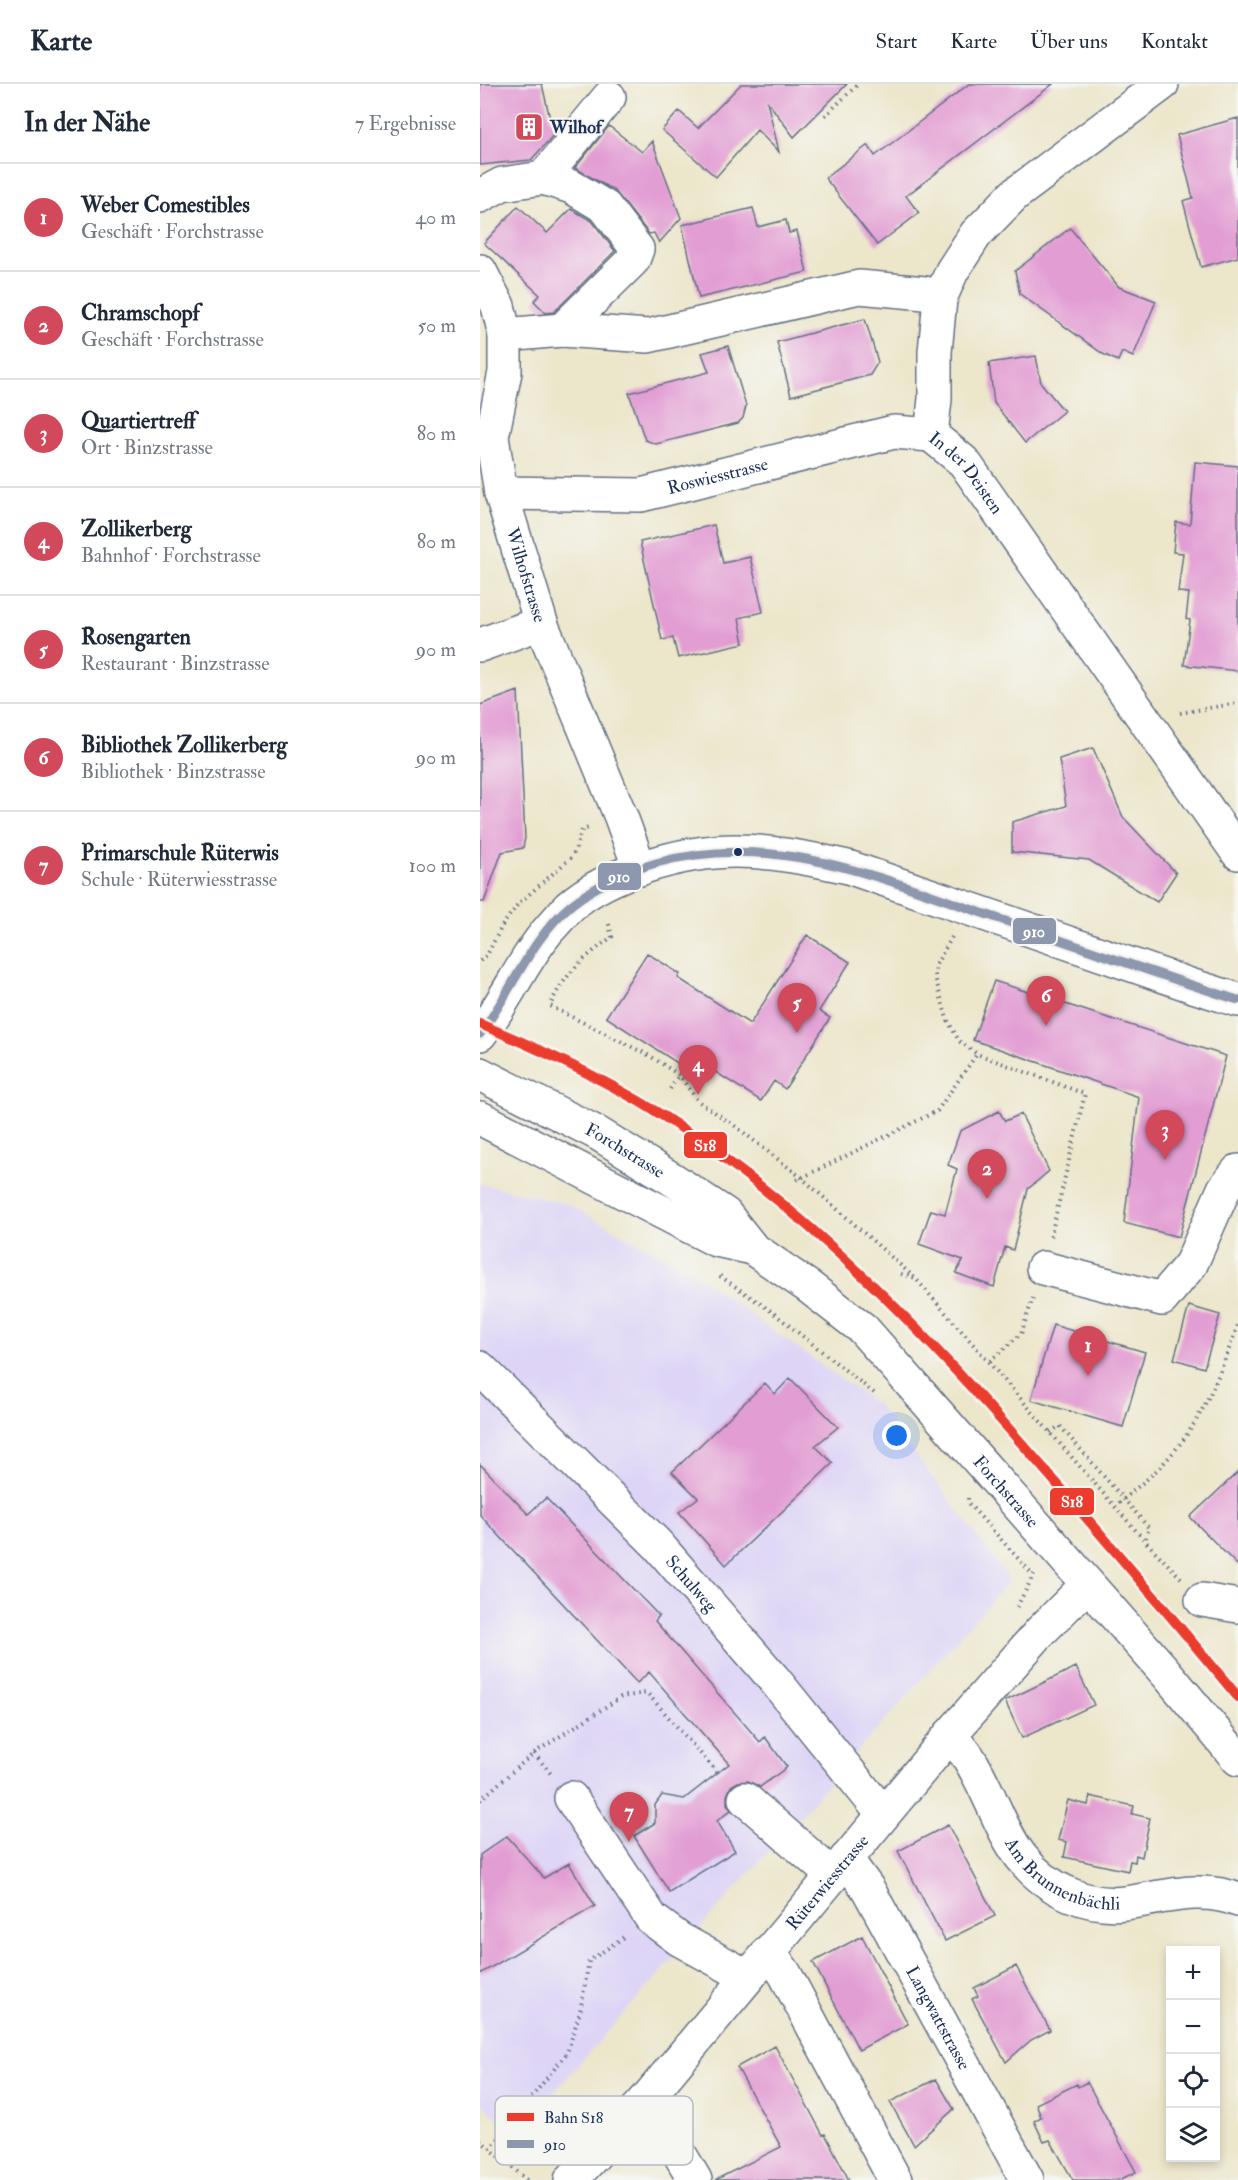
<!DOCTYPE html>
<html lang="de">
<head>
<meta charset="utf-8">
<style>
	body { margin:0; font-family:"IM FELL Double Pica",serif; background:#f6f6f7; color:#1f2937 }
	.controls { position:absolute; right:18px; bottom:18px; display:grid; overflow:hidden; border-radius:0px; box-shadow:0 3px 9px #0003 }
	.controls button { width:54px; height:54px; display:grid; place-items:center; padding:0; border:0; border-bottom:2px solid #e0e1e3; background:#fff; color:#1f2937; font:30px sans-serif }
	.you { position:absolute; left:417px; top:1352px; width:21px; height:21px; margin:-15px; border:4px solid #fff; border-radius:50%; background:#1a73e8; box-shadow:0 0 0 9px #1a73e833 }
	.badge { display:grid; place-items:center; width:39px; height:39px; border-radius:50%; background:#d1495b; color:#fff; font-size:20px; font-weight:700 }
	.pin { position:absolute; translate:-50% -50px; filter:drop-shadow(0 2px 3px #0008) }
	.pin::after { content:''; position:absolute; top:32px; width:21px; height:18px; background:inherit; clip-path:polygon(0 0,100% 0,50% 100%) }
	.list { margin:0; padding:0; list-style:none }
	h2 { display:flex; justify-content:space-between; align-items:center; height:78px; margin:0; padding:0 24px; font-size:26px }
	h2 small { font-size:20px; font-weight:400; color:#747a83 }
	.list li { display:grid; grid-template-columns:39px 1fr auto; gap:18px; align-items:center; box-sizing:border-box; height:108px; padding:0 24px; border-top:2px solid #e0e1e3 }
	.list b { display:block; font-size:22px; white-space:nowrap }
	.list p { margin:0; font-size:20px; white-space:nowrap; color:#747a83 }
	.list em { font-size:20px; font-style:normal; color:#747a83 }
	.icon { flex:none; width:33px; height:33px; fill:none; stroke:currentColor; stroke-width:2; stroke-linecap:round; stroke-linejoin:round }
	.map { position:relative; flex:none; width:758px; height:2096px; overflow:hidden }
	header { display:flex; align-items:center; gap:36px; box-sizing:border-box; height:84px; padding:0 30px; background:#fff; border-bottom:2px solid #e0e1e3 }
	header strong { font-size:28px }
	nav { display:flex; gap:33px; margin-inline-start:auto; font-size:21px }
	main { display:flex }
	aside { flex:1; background:#fff }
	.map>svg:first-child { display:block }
	.built { fill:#ded5f6 }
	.building { fill:#e29dd3 }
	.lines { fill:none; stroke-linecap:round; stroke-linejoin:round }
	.minor-casing { stroke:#646f84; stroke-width:36 }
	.major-casing { stroke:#646f84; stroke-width:36 }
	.path { stroke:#646f84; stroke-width:4; stroke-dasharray:1.5 4.5; stroke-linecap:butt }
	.minor { stroke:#fff; stroke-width:33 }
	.major { stroke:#fff; stroke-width:33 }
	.bus-1-casing { stroke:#f6f6f2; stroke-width:14 }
	.bus-1 { stroke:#8d97ae; stroke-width:9 }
	.rail-1-casing { stroke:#f6f6f2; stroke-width:15 }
	.rail-1 { stroke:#eb3c2e; stroke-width:10 }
	.bus-dot { fill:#1b2f5e; stroke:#f6f6f2; stroke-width:2 }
	.labels { text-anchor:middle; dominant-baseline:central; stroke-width:4.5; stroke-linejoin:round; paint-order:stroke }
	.poi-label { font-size:18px; font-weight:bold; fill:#1b2f5e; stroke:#f6f6f2; text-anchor:start }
	.street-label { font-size:18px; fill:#1b2f5e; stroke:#f6f6f2 }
	.key { fill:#f6f6f2; stroke:#b4bac6; stroke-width:1.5 }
	.key-label { font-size:16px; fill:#1b2f5e }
	.line-badge { stroke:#f6f6f2; stroke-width:2 }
	.badge-label { font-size:16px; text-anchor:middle; font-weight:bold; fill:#fff }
</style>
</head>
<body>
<header>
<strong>Karte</strong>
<nav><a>Start</a><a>Karte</a><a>Über uns</a><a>Kontakt</a></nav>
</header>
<main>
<aside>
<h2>In der Nähe<small>7 Ergebnisse</small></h2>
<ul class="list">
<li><span class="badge">1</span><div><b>Weber Comestibles</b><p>Geschäft · Forchstrasse</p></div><em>40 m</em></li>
<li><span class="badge">2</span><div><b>Chramschopf</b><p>Geschäft · Forchstrasse</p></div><em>50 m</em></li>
<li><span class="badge">3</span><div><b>Quartiertreff</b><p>Ort · Binzstrasse</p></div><em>80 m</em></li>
<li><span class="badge">4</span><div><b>Zollikerberg</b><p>Bahnhof · Forchstrasse</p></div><em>80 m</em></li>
<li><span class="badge">5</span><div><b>Rosengarten</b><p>Restaurant · Binzstrasse</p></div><em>90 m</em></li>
<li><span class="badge">6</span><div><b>Bibliothek Zollikerberg</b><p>Bibliothek · Binzstrasse</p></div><em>90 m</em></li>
<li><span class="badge">7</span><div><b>Primarschule Rüterwis</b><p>Schule · Rüterwiesstrasse</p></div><em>100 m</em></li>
</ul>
</aside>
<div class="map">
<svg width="758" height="2096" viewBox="0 0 758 2096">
	<rect width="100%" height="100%" fill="#f6f6f2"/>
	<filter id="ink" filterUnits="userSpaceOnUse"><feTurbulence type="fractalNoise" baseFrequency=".0167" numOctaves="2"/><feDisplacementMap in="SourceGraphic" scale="12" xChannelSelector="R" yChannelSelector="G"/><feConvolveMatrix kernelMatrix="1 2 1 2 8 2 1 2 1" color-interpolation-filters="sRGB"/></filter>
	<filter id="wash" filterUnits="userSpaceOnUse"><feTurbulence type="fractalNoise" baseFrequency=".008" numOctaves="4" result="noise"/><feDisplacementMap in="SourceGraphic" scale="24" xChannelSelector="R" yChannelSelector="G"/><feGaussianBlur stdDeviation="1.35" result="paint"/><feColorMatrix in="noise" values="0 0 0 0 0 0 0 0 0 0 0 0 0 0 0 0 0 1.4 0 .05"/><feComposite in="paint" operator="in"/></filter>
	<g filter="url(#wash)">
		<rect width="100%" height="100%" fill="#ece6cb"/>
		<path class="built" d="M0,1100l87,20 120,65 192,137 131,174 -493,554 -37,-31z"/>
		<g id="blocks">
			<path class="building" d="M0,0h62l8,35 8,11 -27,30 -51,5z
				M261,0h106l-53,53 -27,-36 12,51 -22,-22 -41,47 -54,-47 17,-19 19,17z
				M489,0h84l-147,112 13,17 -42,32 -52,-67 43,-33 7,11z
				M758,34v139l-37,10 -18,-66 10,-3 -16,-63z
				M129,42l33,26 10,-11 29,77 -22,25 -5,-10 -5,1 -34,-43 -40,-23z
				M38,122l29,27 24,-24 21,12 23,30 -61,61 -8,1 -12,-12 6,-6 -56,-52z
				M273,124l5,19 28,-7 3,13 8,-2 10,41 -108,26 -17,-73z
				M590,144l49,59 37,14 -23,56 -11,-5 -4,9 -15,-7 -83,-60 -5,-23z
				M385,235l13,43 -8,13 -79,21 -14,-54z
				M248,262l18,60 -3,12 -5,5 -82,21 -11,-4 -16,-47 80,-21 -7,-19z
				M556,272l5,27 23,28 -39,32 -31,-40 -5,-40z
				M715,378l43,4v205l-54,-6 6,-45 -4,-1 3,-26 -11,-1 5,-39 -10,-1 3,-30 14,2z
				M234,441l9,38 27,-6 13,55 -24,6 5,25 -66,15 -5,-20 -11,2 -22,-98z
				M38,607l7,147 -2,10 -21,4 -18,50h-4v-197z
				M613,664l30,69 53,56 -19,29 -68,-42 -77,-8v-30l54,-16 -7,-47z
				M327,851l43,27 -31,49 11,7 -45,71 -11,-8 -13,20 -55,-35 -7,11 -93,-60 41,-64 33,21 -2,4 72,46z
				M514,897l232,75 -47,181 -55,-14 15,-126 -166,-57z
				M519,1027l6,10 16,-7 28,57 -21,18 -15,61 -8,-3 -11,40 -38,-14 7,-13 -44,-16 12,-34 14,4 12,-45 -9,-4 12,-34z
				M709,1222l31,9 -16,53 -30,-9z
				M573,1241l92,27 -22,75 -92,-27z
				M310,1294l48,49 -23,19 18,17 -107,102 -47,-53 19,-14 -26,-26 93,-89 10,11z
				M0,1380l48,50 18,-16 113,118 -4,5 105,121 5,-5 22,30 -27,20 -12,-6 -10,1 -7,4 -4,10v8l4,6 -14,11 18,30 -66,41 -35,-56 21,-13v-18l7,-10 22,4 45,-35 -80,-92 -12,11 -157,-168z
				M758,1388v94l-48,-49z
				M596,1583l18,38 -72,33 -17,-37z
				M610,1712l44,10 -2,8 18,4 -8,39 -6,-2 -1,7 -5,-1 -2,10 -64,-14 3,-15 -9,-2 10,-40 20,5z
				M468,1741l47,91 -50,25 -47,-90z
				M27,1752l37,42 25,-15 26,43 -115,68v-119z
				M382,1852l46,88 -49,26 -46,-88z
				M536,1882l34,64 -19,10 -25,22 -34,-63 6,-3 -4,-8z
				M295,1962l48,89 2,-1 24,46h-134l66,-33 -44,-80z
				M456,1995l18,30 -40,36 -24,-43z
				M607,1998l49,90 -17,8h-46l-23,-40 -6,2 -10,-21 7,-4 -5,-13 41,-20 1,3z"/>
		</g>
	</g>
	<g filter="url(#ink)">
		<use href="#blocks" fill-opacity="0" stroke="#646f84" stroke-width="1.5"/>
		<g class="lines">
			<g class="minor-casing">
				<g id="minor">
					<path d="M63,94l29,9 33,20 32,42 -4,11 -71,70"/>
					<path d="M0,112l22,-12 41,-6 66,-81"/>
					<path id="s1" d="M0,187l18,35 7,29v37l-13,65 9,56 40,130 80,194 19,52"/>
					<path d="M25,251l57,-5 86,6 211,-49 66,6 15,6"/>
					<path id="s2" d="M451,351l33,27 274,391"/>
					<path d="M451,351l4,-36v-47l5,-53 12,-28 24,-37 38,-39 148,-111"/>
					<path id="s3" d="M21,409l140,2 253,-63 37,3"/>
					<path d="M0,561l61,-22"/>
					<path d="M563,1184l119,31 29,-35 33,-75 14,-18"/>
					<path id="s4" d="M0,1284l178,177 115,133 110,136"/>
					<path d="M722,1516l36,6"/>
					<path id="s5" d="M470,1651c6,8 15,16 20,25 33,54 36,107 101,135 17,7 36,10 54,8 37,-5 76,-18 113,-3"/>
					<path d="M91,1714l81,121 27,20 69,38"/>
					<path d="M265,1715l87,76"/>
					<path id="s6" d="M366,1775l22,30 159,291"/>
					<path d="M289,1867l16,23 110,206"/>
					<path d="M165,2017l14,18 36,61"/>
					<path id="s7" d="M91,2096l74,-79 305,-366 90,-103 47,-47"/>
				</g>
			</g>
			<g class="major-casing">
				<g id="major">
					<path d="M0,950c27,-34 43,-75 71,-107 6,-6 12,-14 18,-20 39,-35 115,-56 166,-56 38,0 77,8 113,16l345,119 45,14"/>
					<path id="s8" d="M0,990l117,59 75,46 53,35 27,34 57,39 54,42 304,345 71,85"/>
					<path d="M0,1034l236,122 36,8"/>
				</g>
			</g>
			<path class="path" d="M345,32l33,-32
				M700,629l58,-10
				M129,840l3,13c-25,18 -50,39 -62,69l100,50 29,19 19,26 37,25 67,52 114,101 229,262 36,37
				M472,853l-17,29v11l12,42 12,22 18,13 108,40 -35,145
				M0,877l7,-6 15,-29 16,-22 55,-48 9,-26 10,-3
				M190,1005l9,-14
				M317,1096l140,-69 40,-57
				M421,1190l15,4
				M240,1192l51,35 103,82
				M510,1277l31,-27 12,-36
				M570,1348l10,-6 89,102 -4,13
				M488,1414v5l65,72
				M639,1419c17,-15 36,-29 51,-47 34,-38 50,-83 68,-131
				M537,1523l17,-33
				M54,1669l87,-56 26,-4 71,80
				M0,1716l54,-47 17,21
				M0,2056l47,40
				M10,2065l77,-96 13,-41 9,-51 38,-26"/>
			<use href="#minor" class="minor"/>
			<use href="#major" class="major"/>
			<g class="bus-1-casing">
				<path id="bus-1" d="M0,950c31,-41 51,-96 91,-129 25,-20 55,-33 85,-42 119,-33 226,16 338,54 81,28 162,57 244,83"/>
			</g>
			<use href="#bus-1" class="bus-1"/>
			<g class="rail-1-casing">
				<path id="rail-1" d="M0,940c71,30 142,63 206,107 142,97 260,224 372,354 61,70 121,141 180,212"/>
			</g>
			<use href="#rail-1" class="rail-1"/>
		</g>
	</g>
	<defs>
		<g id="building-square" transform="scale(1.5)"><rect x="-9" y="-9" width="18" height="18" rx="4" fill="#d1495b" stroke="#f6f6f2"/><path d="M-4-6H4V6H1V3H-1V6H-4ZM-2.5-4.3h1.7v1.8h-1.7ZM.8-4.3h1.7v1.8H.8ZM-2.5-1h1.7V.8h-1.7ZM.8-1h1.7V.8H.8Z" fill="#fff"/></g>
	</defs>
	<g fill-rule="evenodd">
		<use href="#building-square" x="49" y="43"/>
	</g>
	<circle class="bus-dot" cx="258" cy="768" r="5"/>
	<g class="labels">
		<g class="poi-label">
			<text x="70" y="43">Wilhof</text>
		</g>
		<g class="street-label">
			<text stroke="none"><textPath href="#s2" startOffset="52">In der Deisten</textPath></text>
			<text stroke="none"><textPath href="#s3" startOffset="219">Roswiesstrasse</textPath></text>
			<text stroke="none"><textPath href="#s1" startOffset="315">Wilhofstrasse</textPath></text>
			<text stroke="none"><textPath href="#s8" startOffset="164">Forchstrasse</textPath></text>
			<text stroke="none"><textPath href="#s8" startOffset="680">Forchstrasse</textPath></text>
			<text stroke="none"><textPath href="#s4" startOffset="302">Schulweg</textPath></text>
			<text stroke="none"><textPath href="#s5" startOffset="188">Am Brunnenbächli</textPath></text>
			<text stroke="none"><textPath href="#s7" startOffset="393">Rüterwiesstrasse</textPath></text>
			<text stroke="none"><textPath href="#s6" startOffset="184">Langwattstrasse</textPath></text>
		</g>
	</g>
	<rect x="15" y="2012" width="198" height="69" rx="9" class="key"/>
	<rect x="27" y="2029" width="27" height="8" fill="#eb3c2e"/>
	<rect x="27" y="2056" width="27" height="8" fill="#8d97ae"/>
	<g class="key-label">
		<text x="64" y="2039">Bahn S18</text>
		<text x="64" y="2066">910</text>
	</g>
	<g class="line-badge">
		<rect x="117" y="778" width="45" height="29" rx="6" fill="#8d97ae"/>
		<rect x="532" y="833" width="45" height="28" rx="6" fill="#8d97ae"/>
		<rect x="203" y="1047" width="45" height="28" rx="6" fill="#eb3c2e"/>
		<rect x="569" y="1403" width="46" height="29" rx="6" fill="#eb3c2e"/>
	</g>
	<g class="badge-label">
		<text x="139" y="798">910</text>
		<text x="554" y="853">910</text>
		<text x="225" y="1067">S18</text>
		<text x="592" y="1423">S18</text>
	</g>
</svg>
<div class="controls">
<button>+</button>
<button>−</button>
<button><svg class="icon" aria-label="locate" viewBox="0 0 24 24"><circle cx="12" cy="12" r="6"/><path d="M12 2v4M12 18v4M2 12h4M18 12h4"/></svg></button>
<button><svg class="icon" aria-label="layers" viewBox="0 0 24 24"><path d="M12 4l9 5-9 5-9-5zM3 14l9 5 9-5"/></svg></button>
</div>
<div class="you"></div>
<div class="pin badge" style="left:608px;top:1292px">1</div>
<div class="pin badge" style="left:507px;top:1115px">2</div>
<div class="pin badge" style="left:685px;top:1076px">3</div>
<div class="pin badge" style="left:218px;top:1011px">4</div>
<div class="pin badge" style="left:317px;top:949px">5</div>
<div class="pin badge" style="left:566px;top:942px">6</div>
<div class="pin badge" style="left:149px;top:1758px">7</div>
</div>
</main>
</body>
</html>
